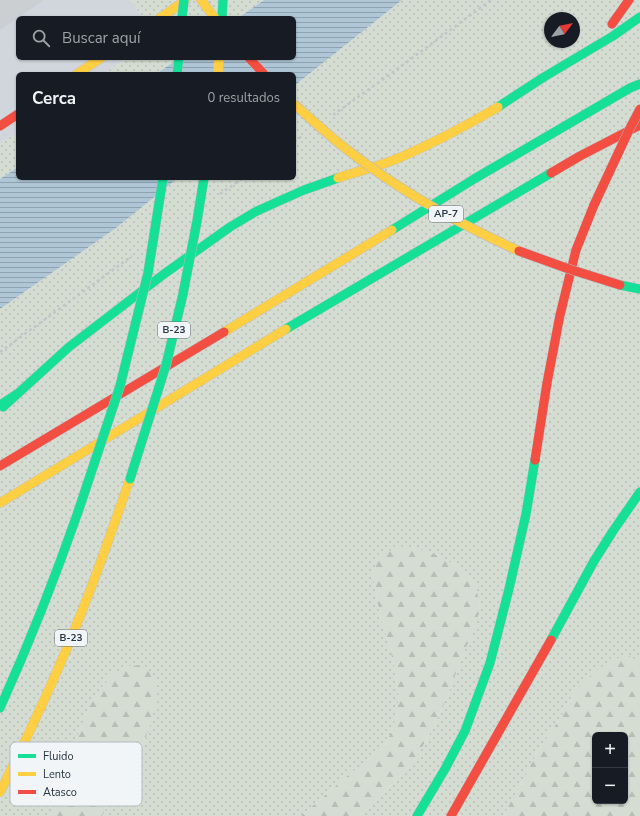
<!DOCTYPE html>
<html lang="es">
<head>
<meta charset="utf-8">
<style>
	body { margin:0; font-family:"Nunito Sans",sans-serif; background:#20242c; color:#f1f3f6 }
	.controls { position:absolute; right:12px; bottom:12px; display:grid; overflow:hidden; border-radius:6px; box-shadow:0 1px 3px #0004 }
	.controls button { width:36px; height:36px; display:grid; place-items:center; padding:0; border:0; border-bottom:1px solid #363941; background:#171b24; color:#f1f3f6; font:20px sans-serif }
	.compass { position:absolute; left:544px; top:12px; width:36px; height:36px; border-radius:50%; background:#171b24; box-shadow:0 1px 3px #0004; rotate:58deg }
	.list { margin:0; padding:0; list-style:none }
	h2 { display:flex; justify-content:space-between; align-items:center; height:52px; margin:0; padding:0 16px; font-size:17px }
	h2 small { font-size:13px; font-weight:400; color:#9ea1a6 }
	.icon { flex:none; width:22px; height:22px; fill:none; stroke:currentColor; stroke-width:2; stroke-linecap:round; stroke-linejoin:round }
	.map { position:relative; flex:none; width:640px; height:816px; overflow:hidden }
	.search { position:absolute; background:#171b24; box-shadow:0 1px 3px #0004; left:16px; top:16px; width:280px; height:44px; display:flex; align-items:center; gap:10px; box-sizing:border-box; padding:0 14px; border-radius:6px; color:#9ea1a6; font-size:15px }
	.panel { position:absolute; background:#171b24; box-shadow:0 1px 3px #0004; left:16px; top:72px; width:280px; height:108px; border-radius:6px }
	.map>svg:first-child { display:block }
	.built { fill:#d1d6dc }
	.grass { fill:url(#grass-dots); fill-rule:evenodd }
	.forest { fill:url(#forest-firs); fill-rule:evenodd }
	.water { fill:url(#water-rules) }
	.building { fill:#cccfd2 }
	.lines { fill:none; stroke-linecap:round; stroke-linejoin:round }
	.fast-casing { stroke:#c1c4c7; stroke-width:10 }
	.slow-casing { stroke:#c1c4c7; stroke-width:10 }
	.jam-casing { stroke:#c1c4c7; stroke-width:10 }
	.path { stroke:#c1c5c8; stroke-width:2.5; stroke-dasharray:3 3; stroke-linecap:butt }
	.fast { stroke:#16e098; stroke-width:9 }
	.slow { stroke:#ffcf43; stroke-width:9 }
	.jam { stroke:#f24e42; stroke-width:9 }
	.fast-bridge-casing { stroke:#b5b9be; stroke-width:10; stroke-linecap:butt }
	.slow-bridge-casing { stroke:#b5b9be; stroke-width:10; stroke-linecap:butt }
	.jam-bridge-casing { stroke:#b5b9be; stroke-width:10; stroke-linecap:butt }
	.fast-bridge { stroke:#16e098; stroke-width:9 }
	.slow-bridge { stroke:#ffcf43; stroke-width:9 }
	.jam-bridge { stroke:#f24e42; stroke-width:9 }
	.labels { text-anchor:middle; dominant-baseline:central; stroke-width:3.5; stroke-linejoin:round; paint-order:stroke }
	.shield { fill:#f1f5f8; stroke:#646f7b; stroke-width:1 }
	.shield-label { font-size:10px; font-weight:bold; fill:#283645 }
	.key { fill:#f1f5f8; stroke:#b5bcc2; stroke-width:1 }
	.key-label { font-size:11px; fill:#283645 }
</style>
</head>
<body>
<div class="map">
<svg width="640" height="816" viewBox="0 0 640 816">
	<defs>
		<pattern id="grass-dots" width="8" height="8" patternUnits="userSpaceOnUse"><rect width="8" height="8" fill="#d5ddd3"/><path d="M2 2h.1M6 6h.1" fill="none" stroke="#b7beb6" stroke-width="1.8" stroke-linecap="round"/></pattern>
		<pattern id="forest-firs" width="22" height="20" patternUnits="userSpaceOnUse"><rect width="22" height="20" fill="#d5ddd3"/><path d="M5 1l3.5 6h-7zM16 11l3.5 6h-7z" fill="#b7beb6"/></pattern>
		<pattern id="water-rules" width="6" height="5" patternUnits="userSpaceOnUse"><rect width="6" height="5" fill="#afc6d6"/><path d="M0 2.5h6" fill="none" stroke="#8ea2af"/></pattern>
	</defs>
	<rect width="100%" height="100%" fill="#e3e6e9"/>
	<path class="built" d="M0,0h130l14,18h-126v40h109l-24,16h-85v58l-18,12z"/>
	<path class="grass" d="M130,0h134l-26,18h-94z
		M402,0h238v662l-14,-7 -52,37 -10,20 -11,17 -13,18 -20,39 -12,21 -4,9h-146l11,-8 37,-38 11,-14 16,-28 14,-31 18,-48 7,-13 8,-31 -4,-17 -8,-13 -13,-10 -16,-9 -16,-6 -50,23 2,14 6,33 5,14 4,16 4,15 5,31 -2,17 -4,15 -6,13 -8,10 -12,10 -15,11 -51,44h-199l33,-62 10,-15 -31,-66 -12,14 -9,13 -7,14 -12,32 -9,32 -6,14 -2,14 -8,10h-49v-507l116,-81 62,-50h116v-92zM550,18h24v24h-24z
		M127,58h52l-23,16h-53z
		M18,132v35l-18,12v-35z"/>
	<path class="forest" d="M407,547l16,3 16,6 16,9 13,10 8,13 4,17 -3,15 -5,16 -7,13 -18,48 -14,31 -16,28 -11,14 -37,38 -11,8h-57l51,-44 15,-11 12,-10 8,-10 6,-13 4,-15 2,-17 -5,-31 -4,-15 -4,-16 -5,-14 -6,-33 -2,-14 6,-15 12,-8z
		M627,655l13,7v154h-136l4,-9 12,-21 20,-39 13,-18 11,-17 10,-20 15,-15 17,-14zM595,735h30v66h-30z
		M144,665l10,12 2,15 -1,15 -4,16 -6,16 -10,15 -33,62h-53l8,-10 2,-14 6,-14 9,-32 12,-32 7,-14 9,-13 12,-14 14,-7z"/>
	<path class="water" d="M264,0h138l-108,86v-12h-138l23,-16h115v-40h-56z
		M18,167v11h160l-62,50 -116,81v-130z"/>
	<path class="building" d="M0,0h44l-44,30z"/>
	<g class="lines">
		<g class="fast-casing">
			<path id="fast" d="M222,18l1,-18
				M177,74l2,-16
				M498,107l46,-30 69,-41 27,-19
				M392,230l82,-51 156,-91 10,-4
				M620,285l20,4
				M286,329l265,-156
				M0,405l17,-11
				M3,407l66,-60 95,-73 66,-47 25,-15 22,-10 27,-12 34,-12
				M551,640l43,-79 19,-30 27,-39
				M0,708c29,-64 55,-130 78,-196
				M417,816l28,-47 20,-38 25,-68 19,-74 17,-75 9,-54"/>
		</g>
		<g class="slow-casing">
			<path id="slow" d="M201,0l14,18
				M160,18l26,-18
				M77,74l24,-16
				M218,74l1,-16
				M338,178c18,-6 38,-11 56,-18 36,-15 70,-33 104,-53
				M224,332l168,-102
				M0,503l286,-174
				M0,792c28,-56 55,-113 78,-171 19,-46 35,-94 52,-142"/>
		</g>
		<g class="jam-casing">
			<path id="jam" d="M612,24l17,-24
				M249,58l15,16
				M0,126l18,-12
				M551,173l29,-17 60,-31
				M535,460l12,-77 13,-68 16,-65 18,-45
				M0,466l224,-134
				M451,816l100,-176"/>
		</g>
		<path class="path" d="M333,115l56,-40 102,-75
			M294,142l8,-6
			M220,194l23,-16
			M0,352l132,-96"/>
		<use href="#fast" class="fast"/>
		<use href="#slow" class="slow"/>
		<use href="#jam" class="jam"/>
		<g class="fast-bridge-casing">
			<path id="fast-bridge" d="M182,18l2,-18
				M130,479l36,-114 17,-71 14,-73 7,-43
				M78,512l42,-126 28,-113 15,-95"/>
		</g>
		<g class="slow-bridge-casing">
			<path id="slow-bridge" d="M294,104c17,15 33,30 51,44 53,42 112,75 174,103"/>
		</g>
		<g class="jam-bridge-casing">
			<path id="jam-bridge" d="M594,205l35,-75 11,-21
				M519,251l50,18 51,16"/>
		</g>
		<use href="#fast-bridge" class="fast-bridge"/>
		<use href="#slow-bridge" class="slow-bridge"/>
		<use href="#jam-bridge" class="jam-bridge"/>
	</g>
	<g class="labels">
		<g class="shield">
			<rect x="429" y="206" width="34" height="16" rx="3"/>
			<rect x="158" y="322" width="32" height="16" rx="3"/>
			<rect x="55" y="630" width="32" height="16" rx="3"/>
		</g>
		<g class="shield-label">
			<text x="446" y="214">AP-7</text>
			<text x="174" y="330">B-23</text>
			<text x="71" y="638">B-23</text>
		</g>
	</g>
	<rect x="10" y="742" width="132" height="64" rx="6" class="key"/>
	<rect x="18" y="754" width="18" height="4" fill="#16e098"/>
	<rect x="18" y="772" width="18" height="4" fill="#ffcf43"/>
	<rect x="18" y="790" width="18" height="4" fill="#f24e42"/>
	<g class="key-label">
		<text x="43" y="760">Fluido</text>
		<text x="43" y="778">Lento</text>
		<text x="43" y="796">Atasco</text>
	</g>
</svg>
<div class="controls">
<button>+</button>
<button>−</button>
</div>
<svg class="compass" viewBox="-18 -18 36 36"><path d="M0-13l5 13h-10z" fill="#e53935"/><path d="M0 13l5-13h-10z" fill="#9ea1a6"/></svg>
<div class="search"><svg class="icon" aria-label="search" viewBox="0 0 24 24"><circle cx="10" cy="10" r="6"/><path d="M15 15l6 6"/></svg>Buscar aquí</div>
<section class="panel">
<h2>Cerca<small>0 resultados</small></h2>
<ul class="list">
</ul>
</section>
</div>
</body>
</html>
